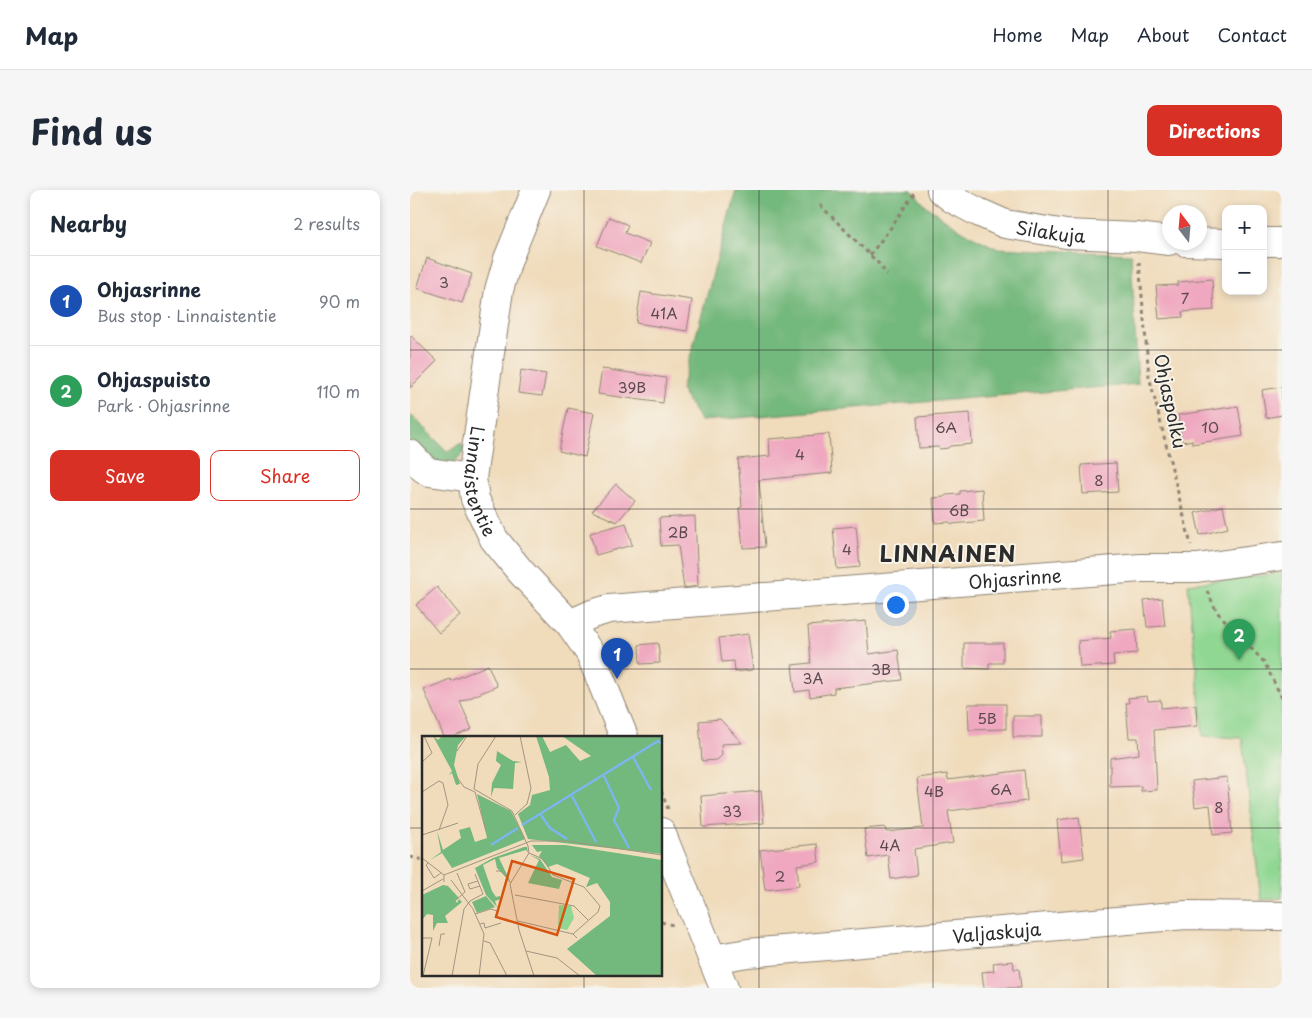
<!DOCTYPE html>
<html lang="en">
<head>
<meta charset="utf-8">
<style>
	body { margin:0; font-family:"Playpen Sans",sans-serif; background:#f6f6f7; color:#1f2937 }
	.controls { position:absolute; right:15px; top:15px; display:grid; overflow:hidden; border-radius:10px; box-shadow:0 2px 8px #0003 }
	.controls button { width:45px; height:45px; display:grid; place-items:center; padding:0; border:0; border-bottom:1px solid #e0e1e3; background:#fff; color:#1f2937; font:25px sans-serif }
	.compass { position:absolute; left:752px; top:15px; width:45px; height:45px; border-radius:50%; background:#fff; box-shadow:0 2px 8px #0003; rotate:344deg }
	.you { position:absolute; left:485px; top:414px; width:18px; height:18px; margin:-12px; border:4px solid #fff; border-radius:50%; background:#1a73e8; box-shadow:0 0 0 8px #1a73e833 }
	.badge { display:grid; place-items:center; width:32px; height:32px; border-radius:50%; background:#d93025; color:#fff; font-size:16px; font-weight:700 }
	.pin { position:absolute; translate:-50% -41px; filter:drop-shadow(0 1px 2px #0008) }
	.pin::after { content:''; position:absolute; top:26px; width:18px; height:15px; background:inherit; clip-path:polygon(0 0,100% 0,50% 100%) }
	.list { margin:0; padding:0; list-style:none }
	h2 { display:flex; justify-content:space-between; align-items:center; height:65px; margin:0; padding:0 20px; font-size:21px }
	h2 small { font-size:16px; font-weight:400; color:#747a83 }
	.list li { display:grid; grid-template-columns:32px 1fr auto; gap:15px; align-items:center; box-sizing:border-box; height:90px; padding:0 20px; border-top:1px solid #e0e1e3 }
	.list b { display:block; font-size:19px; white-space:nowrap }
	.list p { margin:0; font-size:16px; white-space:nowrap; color:#747a83 }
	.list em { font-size:16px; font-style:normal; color:#747a83 }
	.actions { display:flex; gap:10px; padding:15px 20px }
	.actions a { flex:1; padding:11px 0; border:1px solid #d93025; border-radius:10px; text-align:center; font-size:18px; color:#d93025 }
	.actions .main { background:#d93025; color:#fff }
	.map { position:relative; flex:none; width:872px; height:798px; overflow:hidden; border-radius:10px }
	header { display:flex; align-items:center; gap:30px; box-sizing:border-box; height:70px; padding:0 25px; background:#fff; border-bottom:1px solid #e0e1e3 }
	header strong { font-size:24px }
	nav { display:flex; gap:28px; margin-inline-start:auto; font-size:18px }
	.intro { display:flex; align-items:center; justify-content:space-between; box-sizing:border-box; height:120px; padding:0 30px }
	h1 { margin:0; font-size:35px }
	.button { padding:12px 22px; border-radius:10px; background:#d93025; color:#fff; font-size:18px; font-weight:700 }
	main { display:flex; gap:30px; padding:0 30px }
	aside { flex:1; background:#fff; border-radius:10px; box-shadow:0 2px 8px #0003 }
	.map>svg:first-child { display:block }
	.green { fill:#8fd792; stroke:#5d815e }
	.forest { fill:#73b87c; stroke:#4f7254 }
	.building { fill:#efa8c0 }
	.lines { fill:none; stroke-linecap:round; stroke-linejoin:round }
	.minor-casing { stroke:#8e8373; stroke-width:30 }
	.path { stroke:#8e8373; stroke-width:3; stroke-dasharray:4 4; stroke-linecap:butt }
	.minor { stroke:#fff; stroke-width:28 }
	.grid { fill:none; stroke:#2b2b2b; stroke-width:1; stroke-opacity:0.55 }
	.labels { text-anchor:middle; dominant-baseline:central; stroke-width:4; stroke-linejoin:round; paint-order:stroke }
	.number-label { font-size:15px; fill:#5c4a50 }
	.street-label { font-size:18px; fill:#2b2b2b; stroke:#f7f3e8 }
	.district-label { font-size:22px; font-weight:bold; letter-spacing:1px; fill:#2b2b2b; stroke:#f7f3e8 }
	.inset-river { fill:none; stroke:#7bb6ec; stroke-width:2.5 }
	.inset-road { fill:none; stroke:#a19581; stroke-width:1 }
	.view { fill:#d5540f; fill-opacity:0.15; stroke:#d5540f; stroke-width:2.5 }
	.inset-edge { fill:none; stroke:#2b2b2b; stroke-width:2.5 }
</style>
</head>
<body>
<header>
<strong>Map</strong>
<nav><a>Home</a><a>Map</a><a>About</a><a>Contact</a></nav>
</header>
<div class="intro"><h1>Find us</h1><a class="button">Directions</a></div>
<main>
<aside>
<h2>Nearby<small>2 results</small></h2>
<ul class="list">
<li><span class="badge" style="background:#1a4fb4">1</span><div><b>Ohjasrinne</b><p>Bus stop · Linnaistentie</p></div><em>90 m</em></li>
<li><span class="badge" style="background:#2e9e5b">2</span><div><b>Ohjaspuisto</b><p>Park · Ohjasrinne</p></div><em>110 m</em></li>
</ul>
<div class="actions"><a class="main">Save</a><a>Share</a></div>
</aside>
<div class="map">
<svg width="872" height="798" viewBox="0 0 872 798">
	<rect width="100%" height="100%" fill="#f7f3e8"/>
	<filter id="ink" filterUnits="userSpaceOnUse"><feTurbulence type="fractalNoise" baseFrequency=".02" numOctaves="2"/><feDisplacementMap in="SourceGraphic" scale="10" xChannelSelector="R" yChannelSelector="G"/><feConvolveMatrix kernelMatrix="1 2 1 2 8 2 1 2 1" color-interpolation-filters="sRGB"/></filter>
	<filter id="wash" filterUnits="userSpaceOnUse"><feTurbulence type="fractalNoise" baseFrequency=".0096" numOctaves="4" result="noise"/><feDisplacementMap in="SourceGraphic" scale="20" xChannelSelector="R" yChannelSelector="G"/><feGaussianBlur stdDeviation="1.12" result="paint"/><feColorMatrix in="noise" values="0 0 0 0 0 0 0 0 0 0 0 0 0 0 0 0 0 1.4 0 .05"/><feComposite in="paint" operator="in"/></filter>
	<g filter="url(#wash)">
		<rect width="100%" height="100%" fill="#f0dbbb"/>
		<path class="green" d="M872,383v325l-21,2 -19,-162 -39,-2 -15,-152z"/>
		<path class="forest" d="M326,0h176l13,15 18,13 21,14 32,16 135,6 7,130 -437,37 -20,-31z
			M0,224l38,38 13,-9 5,8 -12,11 -14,3 -30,-20z"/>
		<g id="blocks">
			<path class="building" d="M199,27l19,8 -3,8 25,10 -9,20 -44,-17z
				M17,68l45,16 -10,29 -45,-15z
				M802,89l2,31 -32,2 1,5 -24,2 -3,-33 22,-1v-3z
				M231,102l51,8 -5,31 -51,-8z
				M0,145l27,26 -27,27z
				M192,179l64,9 -3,25 -65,-9z
				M111,180l25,4 -4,22 -24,-3z
				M872,197v28l-16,3 -4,-28z
				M828,216l5,30 -51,8v-4l-10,2 -4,-27z
				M158,218l26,5 -9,44 -26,-6z
				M560,223l2,31 -22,2 -2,2 -8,1 -2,-2 -19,1 -2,-31z
				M419,244l3,39 -73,7 6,67 -22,1 -4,-40 3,-1 -4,-48 32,-3 -1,-17z
				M706,273l2,29 -35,2 -2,-29z
				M206,294l19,17 -18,21 -25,-11z
				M572,299l2,32 -32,3 -3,-2 -14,1 -2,-25 11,-1 2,-2 14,-1v-3z
				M813,316l5,22 -28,7 -5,-22z
				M285,326l3,70 -14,2 -6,-43 -17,1 -2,-28z
				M216,333l6,22 -36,10 -6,-22z
				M446,336l4,41 -23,2 -4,-41z
				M27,397l23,28 -21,18 -23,-28z
				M752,408l3,28 -18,1 -3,-27z
				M456,431l3,33 29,-4 4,30 -68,8v5l-24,4 -1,-7 -14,2 -3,-27 19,-2 -3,-37z
				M726,439l1,24 -24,2 1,10 -34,2 -2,-26 33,-3 -1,-7z
				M338,444l5,36 -18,2 -1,-11 -12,1 -3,-24z
				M248,453l2,20 -20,1 -1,-19z
				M554,453h39v20h-14v6l-25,-1z
				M78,475l9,21 -37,16 12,27 -19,8h-9l-20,-47 26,-11 1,2z
				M737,506l1,5 13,-1v8l35,-3 1,21 -43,4 3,60 -16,1v-5l-31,1v-29l29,-4 -1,-16h-9l-3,-35h3l-1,-5z
				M558,514h38v25l-37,1z
				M603,526h29v21h-29z
				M310,529l22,24 -21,1 1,11 -5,5 -15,1 -3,-40z
				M614,580l3,31 -79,10 5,32 -39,6 3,26 -26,4 -3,-24 -20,3 -4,-29 21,-2 1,5 37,-4 -6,-50 30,-4 1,6z
				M817,587l5,56 -19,2 -3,-30 -15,2 -3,-26z
				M351,601l3,32 -61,4 -2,-31z
				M669,627l5,41 -23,3 -4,-41z
				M407,654l2,18 -22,3 2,21 -34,4 -5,-40z
				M603,771l1,8h5l2,19h-37l-2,-16 12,-1 -1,-8z"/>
		</g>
	</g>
	<g filter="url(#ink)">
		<use href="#blocks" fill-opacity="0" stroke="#8e8373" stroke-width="1"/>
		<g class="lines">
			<g class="minor-casing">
				<g id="minor">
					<path id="s1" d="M126,0l-28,69 -9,31 -27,188 3,21 19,40 26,32 50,53 20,29 34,84"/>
					<path id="s2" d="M531,0l12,9 25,13 27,12 61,10 71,3 32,4"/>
					<path d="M775,52l41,1"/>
					<path d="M853,52h19"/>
					<path d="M0,264l13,14 6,4 43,6"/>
					<path id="s3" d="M160,434l22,-10 17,-5 532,-41h56l85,-12"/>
					<path d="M251,642l63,156"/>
					<path id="s4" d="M302,769l36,-6 438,-38 96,1"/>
				</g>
			</g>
			<path class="path" d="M410,15l59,59 8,11
				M460,65l22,-29 24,-36
				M729,72l10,114 42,169
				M797,401l10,21 47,50 18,36
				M251,601l7,18
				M0,667l14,3
				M251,732l12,3"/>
			<use href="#minor" class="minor"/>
		</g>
	</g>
	<path class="grid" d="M174,0v547M349,0v798M523,0v798M698,0v798M0,160h872M0,319h872M0,479h872M0,638h14M251,638h621M174,784v14"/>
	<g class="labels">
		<g class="number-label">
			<text x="34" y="91">3</text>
			<text x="775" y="107">7</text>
			<text x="254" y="122">41A</text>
			<text x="222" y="196">39B</text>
			<text x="536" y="236">6A</text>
			<text x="800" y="236">10</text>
			<text x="390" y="263">4</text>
			<text x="689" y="289">8</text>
			<text x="549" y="319">6B</text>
			<text x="268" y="341">2B</text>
			<text x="437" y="358">4</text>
			<text x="471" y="478">3B</text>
			<text x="403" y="487">3A</text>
			<text x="577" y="527">5B</text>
			<text x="591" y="598">6A</text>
			<text x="524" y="600">4B</text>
			<text x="809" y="616">8</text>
			<text x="322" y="620">33</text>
			<text x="480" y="654">4A</text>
			<text x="370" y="685">2</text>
		</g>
		<g class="street-label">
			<text stroke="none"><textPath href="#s2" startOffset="119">Silakuja</textPath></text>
			<text transform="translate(761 211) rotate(78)">Ohjaspolku</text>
			<text stroke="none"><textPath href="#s1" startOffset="301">Linnaistentie</textPath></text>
			<text stroke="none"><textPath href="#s3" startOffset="449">Ohjasrinne</textPath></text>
			<text stroke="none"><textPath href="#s4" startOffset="286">Valjaskuja</textPath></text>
		</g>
		<g class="district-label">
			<text x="538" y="362">LINNAINEN</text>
		</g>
	</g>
	<g transform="translate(12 546)">
		<rect width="240" height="240" fill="#f0dbbb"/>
		<path d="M137,169l12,1 3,12 -7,12 -9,-2z" fill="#8fd792"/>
		<path d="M11,0l5,4 4,-4h24l-8,9 -4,20 6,19 -4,1 -4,-12 -3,2 3,-4zM114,0h6l8,16 16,-7 14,16 11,-5 -29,-20h100v118l-134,-15 -10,-25 12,-9 2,-10 18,-5 -1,-13zM75,15l16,10 9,1 -7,1 -2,26 -19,-1 -3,9 1,-14 9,-18 -5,-4zM55,58l34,17 14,28 -73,29 -10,-15 -12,7 11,-8 -4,-21 6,19 18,-12 -2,-8 11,-3 5,15 12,-4zM110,109h33l97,15v116h-65l-30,-27 43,-33v-14l-13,-19 -11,4 4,-9 -33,-14 -9,3 -9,-11 3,-5 -5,1zM102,111h3l1,6 -2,-3 -27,8 11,23 -13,-13 -2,-9 -12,6 9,26 4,6 4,-1 1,3 -6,2 2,6 -11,-12 -11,-27 18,-10zM108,119l10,4 12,18 10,3 -3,9 -31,-6 11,-23zM21,149l5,1 11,12 -4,2 2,3 2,-4 3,3 -17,14 3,7h-11l-4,8v-16l-6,-1 -5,6v-25zM64,160l9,11 -18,6 -5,-11z" fill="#73b87c"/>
		<path class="inset-river" d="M211,21l18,33M182,40l15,32 -5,12 15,28M150,60l24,46M119,79l9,13 17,11M100,89l136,-84 4,3M69,109l27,-17"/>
		<path class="inset-road" d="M74,0l-18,28 -4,25 38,22 16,35 1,7 -19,31 9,46 15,46M35,15l10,-15M0,26l10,-9 -8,-17M34,40l8,11 11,5 11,39M0,56l17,-11 4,2 5,22 -9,25M93,79l12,-11 4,-16 -11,-52M0,99l36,-12M107,117l14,6 10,16 31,12 16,19 -2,6 -25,22M0,122l22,17M6,127l-2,2 8,13 7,-5M74,135h5l10,12M29,144l22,29 11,25 -5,42M56,145l-10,3 2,5 10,-3M22,146v-7l87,-34h35l96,14M0,155l21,-12M93,159l59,11 14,14M33,165l10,-9 -8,-19M53,178l16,-5 6,2M96,185l55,13 4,4M58,188l4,-1 1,5 16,-5M0,202h10l-9,38M62,205l6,2 17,33M17,210l2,-12h4M104,215l31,7 23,18M30,240l12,-67 6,-8 13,-7 -8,-20"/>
		<path class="view" d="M90,125l62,18 -17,56 -61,-18z"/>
		<rect width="240" height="240" class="inset-edge"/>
	</g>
</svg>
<div class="controls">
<button>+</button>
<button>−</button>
</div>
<svg class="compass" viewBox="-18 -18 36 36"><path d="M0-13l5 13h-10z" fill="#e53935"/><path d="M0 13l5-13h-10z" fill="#747a83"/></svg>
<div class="you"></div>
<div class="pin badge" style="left:207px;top:489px;background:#1a4fb4">1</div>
<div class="pin badge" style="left:829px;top:470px;background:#2e9e5b">2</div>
</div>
</main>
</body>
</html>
